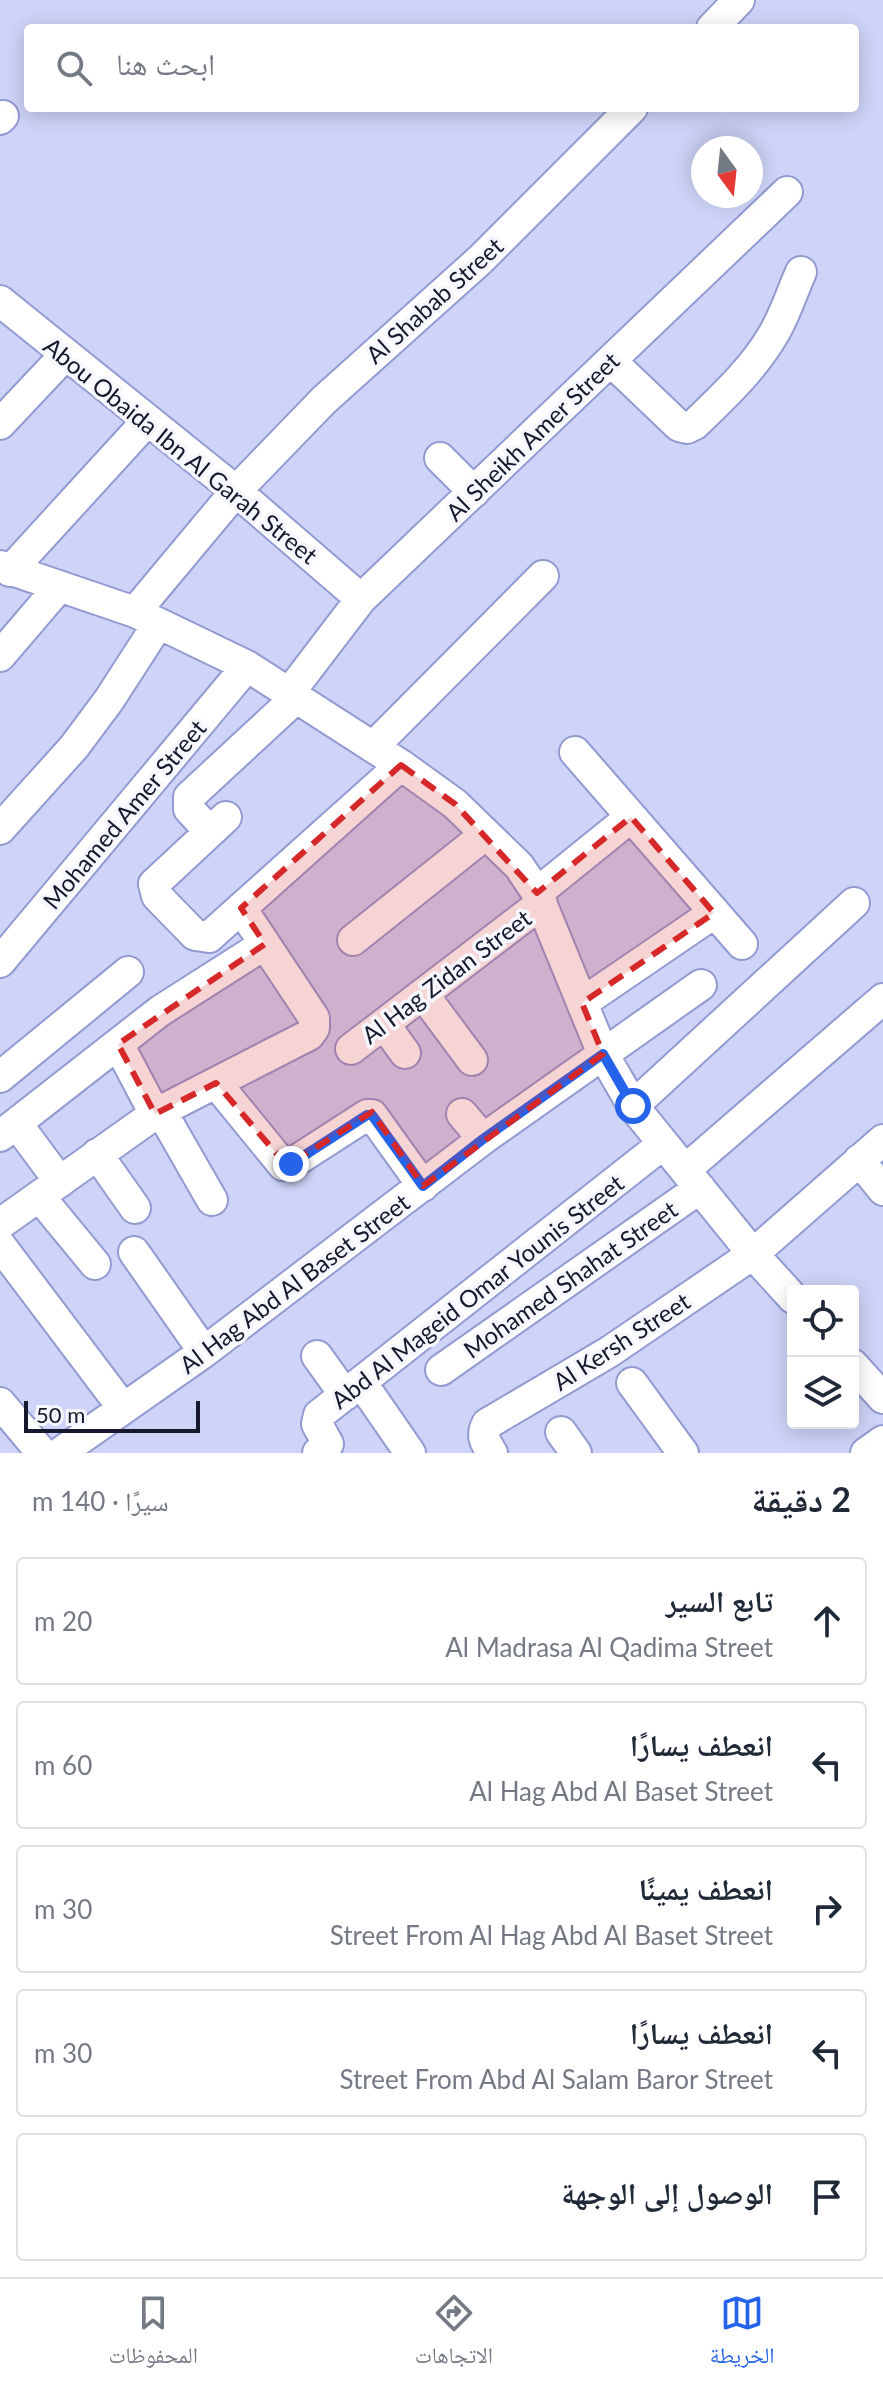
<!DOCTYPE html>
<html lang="ar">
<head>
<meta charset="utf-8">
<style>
  :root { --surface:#fff; --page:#f6f6f7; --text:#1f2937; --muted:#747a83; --line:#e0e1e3; --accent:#2563eb }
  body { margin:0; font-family:Lato,"Noto Naskh Arabic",sans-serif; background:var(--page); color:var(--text); direction:rtl }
  .controls { position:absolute; right:24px; bottom:24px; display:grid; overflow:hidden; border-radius:8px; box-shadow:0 4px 20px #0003 }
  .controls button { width:72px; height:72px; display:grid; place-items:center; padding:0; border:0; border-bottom:2px solid var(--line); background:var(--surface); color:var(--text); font:40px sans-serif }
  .compass { position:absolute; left:691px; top:136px; width:72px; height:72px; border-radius:50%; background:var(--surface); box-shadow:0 4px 20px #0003; rotate:165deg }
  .scale { position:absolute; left:24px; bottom:20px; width:176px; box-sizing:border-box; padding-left:8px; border:4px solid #16182d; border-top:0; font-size:22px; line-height:28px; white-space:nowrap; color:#16182d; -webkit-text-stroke:6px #f6f7fd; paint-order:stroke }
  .stop { position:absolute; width:24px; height:24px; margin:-18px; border:6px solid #2563eb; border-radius:50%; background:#fff }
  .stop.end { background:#2563eb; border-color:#fff; box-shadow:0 2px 8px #0008 }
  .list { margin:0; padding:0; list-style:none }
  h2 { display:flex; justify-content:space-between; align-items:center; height:104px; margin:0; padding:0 32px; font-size:34px }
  h2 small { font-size:26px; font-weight:400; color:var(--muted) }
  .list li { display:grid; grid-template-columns:52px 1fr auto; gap:24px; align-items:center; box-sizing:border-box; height:128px; margin:0 16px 16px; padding:0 16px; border:2px solid var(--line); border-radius:8px }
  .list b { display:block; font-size:30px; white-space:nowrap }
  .list p { margin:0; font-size:26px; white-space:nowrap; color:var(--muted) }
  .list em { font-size:26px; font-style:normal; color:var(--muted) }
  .icon { flex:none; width:44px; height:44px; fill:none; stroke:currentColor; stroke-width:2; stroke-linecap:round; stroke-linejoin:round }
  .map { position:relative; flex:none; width:883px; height:1453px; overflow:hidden; direction:ltr }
  .search { position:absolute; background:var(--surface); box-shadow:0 4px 20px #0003; left:24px; right:24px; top:24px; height:88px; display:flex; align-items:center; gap:20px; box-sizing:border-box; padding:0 28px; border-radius:8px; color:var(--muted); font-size:30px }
  .sheet { height:824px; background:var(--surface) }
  nav { display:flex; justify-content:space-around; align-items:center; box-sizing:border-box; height:112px; border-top:2px solid var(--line); background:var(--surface); font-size:22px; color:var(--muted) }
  nav a { display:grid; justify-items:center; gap:4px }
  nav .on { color:var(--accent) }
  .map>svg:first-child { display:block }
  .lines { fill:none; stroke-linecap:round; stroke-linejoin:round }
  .minor-casing { stroke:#929ad2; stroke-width:34 }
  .minor { stroke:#fff; stroke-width:30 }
  .route { stroke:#2563eb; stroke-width:10 }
  .marked { fill:#d62828; fill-opacity:0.2; stroke:#d62828; stroke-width:6; stroke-dasharray:16 10; stroke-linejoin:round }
  .labels { text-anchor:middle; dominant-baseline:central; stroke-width:7; stroke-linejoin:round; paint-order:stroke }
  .street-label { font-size:24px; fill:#16182d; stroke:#f6f7fd }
</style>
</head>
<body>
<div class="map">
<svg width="883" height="1453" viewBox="0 0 883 1453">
  <rect width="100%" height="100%" fill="#ced4f8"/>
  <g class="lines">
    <defs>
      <path id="minor" d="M712,28L739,0
        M0,119L3,116
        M0,301L236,491L361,599
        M611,361L679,426L687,428L695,424C724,396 753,369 773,335C785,315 792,292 801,272
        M0,424L66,354
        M440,458L474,492
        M0,566L135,612L247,666L401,765L455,804L519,866L537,893L603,1054L633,1106L753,1254L793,1298
        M10,571L148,420
        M135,612L236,491L324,400L481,259L632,108
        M0,656L59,587
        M290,692L361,599L787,192
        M373,747L543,576
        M575,752L742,944
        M226,817L154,884L157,896L195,935L209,937L401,765
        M0,829L74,747L109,700L158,624
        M210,832L189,809V797L297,697
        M537,893L631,817
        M353,940L486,834
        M0,962L247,666
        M423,994L472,1060
        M582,1003L714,913
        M384,1024L405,1053
        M118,1044L155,1114
        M351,1049L542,903
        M0,1077L128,972
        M216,1083L283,1165L291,1164L367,1115H372L423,1186
        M633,1106L854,903
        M161,1111L212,1200
        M462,1114L483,1139
        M17,1124L60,1182
        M0,1136L160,1011L265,944
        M97,1154L135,1208
        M859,1160L883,1190
        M685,1170L883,999
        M39,1196L95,1264
        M0,1224L155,1114L309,1035L314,1028V1018L241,908
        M0,1245L123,1408
        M134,1252L204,1352
        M317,1356L345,1395
        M853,1365L883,1398
        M441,1370L700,1188
        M361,1382L410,1453
        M632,1383L683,1453
        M0,1403L42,1453
        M561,1432L576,1453
        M60,1453L204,1352L483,1139L701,985
        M318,1453L328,1444L317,1424L319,1415L663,1144
        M492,1453C485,1442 481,1436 487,1424L609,1352L753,1254L883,1140
        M866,1453L883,1441"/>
    </defs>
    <use href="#minor" class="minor-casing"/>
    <use href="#minor" class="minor"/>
  </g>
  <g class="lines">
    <path class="route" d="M291,1164L367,1115H372L423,1186L483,1139L603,1054L633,1106"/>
  </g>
  <path class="marked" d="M401,765L455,804L537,893L631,817L714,913L582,1003L603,1054L423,1186L372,1112L287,1166L216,1083L155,1114L118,1044L265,944L241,908Z"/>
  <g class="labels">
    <g class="street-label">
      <text transform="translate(434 300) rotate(-42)">Al Shabab Street</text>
      <text transform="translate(532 436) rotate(-44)">Al Sheikh Amer Street</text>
      <text transform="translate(181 450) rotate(39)">Abou Obaida Ibn Al Garah Street</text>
      <text transform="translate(124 814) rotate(-50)">Mohamed Amer Street</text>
      <text transform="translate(446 976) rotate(-37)">Al Hag Zidan Street</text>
      <text transform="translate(570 1279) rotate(-35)">Mohamed Shahat Street</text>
      <text transform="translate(294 1283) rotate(-37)">Al Hag Abd Al Baset Street</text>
      <text transform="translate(477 1291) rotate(-38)">Abd Al Mageid Omar Younis Street</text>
      <text transform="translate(621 1341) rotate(-33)">Al Kersh Street</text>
    </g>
  </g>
</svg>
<div class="controls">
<button><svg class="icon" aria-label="locate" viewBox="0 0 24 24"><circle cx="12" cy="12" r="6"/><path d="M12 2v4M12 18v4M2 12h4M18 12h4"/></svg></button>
<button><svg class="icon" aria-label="layers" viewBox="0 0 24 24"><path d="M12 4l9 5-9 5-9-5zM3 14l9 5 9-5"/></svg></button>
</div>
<svg class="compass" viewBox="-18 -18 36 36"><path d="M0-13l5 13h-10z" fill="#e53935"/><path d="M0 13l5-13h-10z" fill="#747a83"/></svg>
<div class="scale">50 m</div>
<div class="stop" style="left:633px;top:1106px"></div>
<div class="stop end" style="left:291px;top:1164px"></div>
<div class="search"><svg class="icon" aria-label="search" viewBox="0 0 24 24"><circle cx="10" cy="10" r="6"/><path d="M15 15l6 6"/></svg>ابحث هنا</div>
</div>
<section class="sheet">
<h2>2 دقيقة<small>سيرًا · 140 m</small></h2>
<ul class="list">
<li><svg class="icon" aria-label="ahead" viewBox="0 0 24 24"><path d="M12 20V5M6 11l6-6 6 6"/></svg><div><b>تابع السير</b><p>Al Madrasa Al Qadima Street</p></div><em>20 m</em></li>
<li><svg class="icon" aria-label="left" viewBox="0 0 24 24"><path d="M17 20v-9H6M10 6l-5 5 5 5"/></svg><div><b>انعطف يسارًا</b><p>Al Hag Abd Al Baset Street</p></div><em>60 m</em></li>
<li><svg class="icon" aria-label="right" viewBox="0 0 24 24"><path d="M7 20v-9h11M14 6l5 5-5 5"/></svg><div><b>انعطف يمينًا</b><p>Street From Al Hag Abd Al Baset Street</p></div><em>30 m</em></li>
<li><svg class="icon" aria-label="left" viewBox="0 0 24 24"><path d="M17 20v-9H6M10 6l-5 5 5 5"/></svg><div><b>انعطف يسارًا</b><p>Street From Abd Al Salam Baror Street</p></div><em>30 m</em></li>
<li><svg class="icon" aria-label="arrive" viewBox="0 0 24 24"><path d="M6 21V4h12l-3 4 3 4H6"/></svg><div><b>الوصول إلى الوجهة</b></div></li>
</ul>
</section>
<nav>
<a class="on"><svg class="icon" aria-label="map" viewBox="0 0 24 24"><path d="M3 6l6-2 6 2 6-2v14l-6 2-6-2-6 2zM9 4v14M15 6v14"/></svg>الخريطة</a>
<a><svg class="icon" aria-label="directions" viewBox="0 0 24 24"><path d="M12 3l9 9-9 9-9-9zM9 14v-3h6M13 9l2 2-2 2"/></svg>الاتجاهات</a>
<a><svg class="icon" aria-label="saved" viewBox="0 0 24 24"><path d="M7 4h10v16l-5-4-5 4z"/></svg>المحفوظات</a>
</nav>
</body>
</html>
